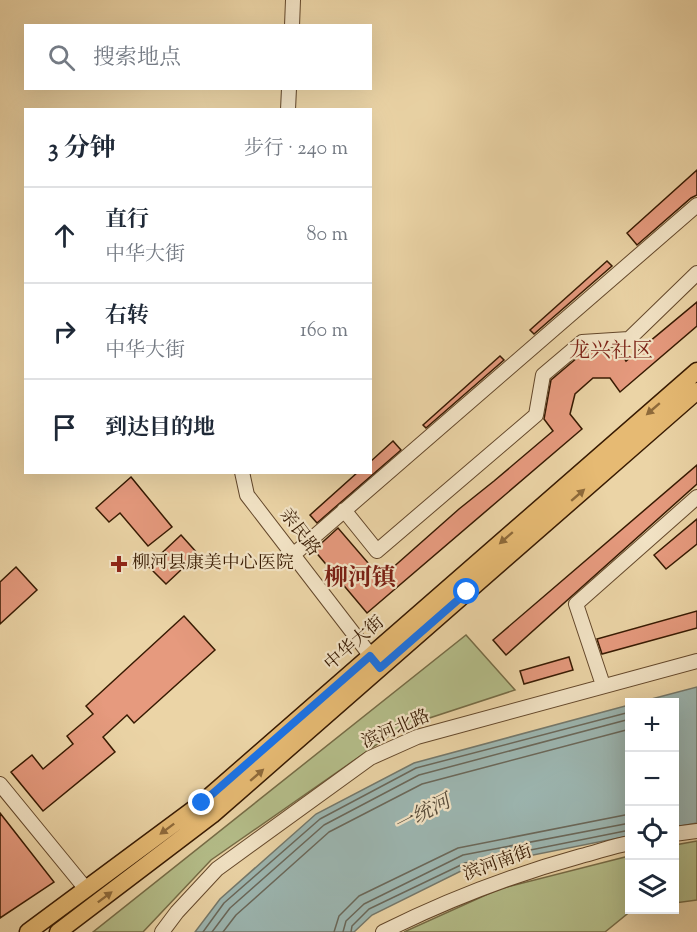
<!DOCTYPE html>
<html lang="zh">
<head>
<meta charset="utf-8">
<style>
  :root { --surface:#fff; --page:#f6f6f7; --text:#1f2937; --muted:#747a83; --line:#e0e1e3 }
  body { margin:0; font-family:"Sorts Mill Goudy","Noto Serif SC",serif; background:var(--page); color:var(--text) }
  .controls { position:absolute; right:18px; bottom:18px; display:grid; overflow:hidden; border-radius:0px; box-shadow:0 6px 24px #0002 }
  .controls button { width:54px; height:54px; display:grid; place-items:center; padding:0; border:0; border-bottom:2px solid var(--line); background:var(--surface); color:var(--text); font:30px sans-serif }
  .stop { position:absolute; width:18px; height:18px; margin:-14px; border:4px solid #1a73e8; border-radius:50%; background:#fff }
  .stop.end { background:#1a73e8; border-color:#fff; box-shadow:0 2px 6px #0008 }
  .list { margin:0; padding:0; list-style:none }
  h2 { display:flex; justify-content:space-between; align-items:center; height:78px; margin:0; padding:0 24px; font-size:26px }
  h2 small { font-size:20px; font-weight:400; color:var(--muted) }
  .list li { display:grid; grid-template-columns:39px 1fr auto; gap:18px; align-items:center; box-sizing:border-box; height:96px; padding:0 24px; border-top:2px solid var(--line) }
  .list b { display:block; font-size:22px; white-space:nowrap }
  .list p { margin:0; font-size:20px; white-space:nowrap; color:var(--muted) }
  .list em { font-size:20px; font-style:normal; color:var(--muted) }
  .icon { flex:none; width:33px; height:33px; fill:none; stroke:currentColor; stroke-width:2; stroke-linecap:round; stroke-linejoin:round }
  .map { position:relative; flex:none; width:697px; height:932px; overflow:hidden }
  .search { position:absolute; background:var(--surface); box-shadow:0 6px 24px #0002; left:24px; top:24px; width:348px; height:66px; display:flex; align-items:center; gap:15px; box-sizing:border-box; padding:0 21px; border-radius:0px; color:var(--muted); font-size:22px }
  .panel { position:absolute; background:var(--surface); box-shadow:0 6px 24px #0002; left:24px; top:108px; width:348px; height:366px; border-radius:0px }
  .map>svg:first-child { display:block }
  .green { fill:#b4bd89; stroke:#766c46; stroke-width:1.5 }
  .water { fill:#9cb6b1; stroke:#74786b; stroke-width:1.5 }
  .lines { fill:none; stroke-linecap:round; stroke-linejoin:round }
  .shore { stroke:#6a685a; stroke-width:1.5 }
  .building { fill:#e69a7e; stroke:#371a02; stroke-width:1.5 }
  .minor-casing { stroke:#64482b; stroke-width:16 }
  .major-casing { stroke:#371a02; stroke-width:19 }
  .minor { stroke:#f2e3c5; stroke-width:14 }
  .major { stroke:#e6ba73; stroke-width:16 }
  .oneway { fill:#8e6a3a }
  .route { stroke:#1a73e8; stroke-width:8 }
  .poi-dot { fill:#8f2418; stroke:#f2e3c5; stroke-width:2 }
  .labels { text-anchor:middle; dominant-baseline:central; stroke-width:4.5; stroke-linejoin:round; paint-order:stroke }
  .street-label { font-size:18px; fill:#371a02; stroke:#f2e3c5 }
  .poi-label { font-size:18px; fill:#371a02; stroke:#f2e3c5; text-anchor:start }
  .water-label { font-size:20px; font-style:italic; fill:#554937; stroke:#f2e3c5 }
  .quarter-label { font-size:21px; fill:#7a1f14; stroke:#f2e3c5 }
  .district-label { font-size:24px; font-weight:bold; fill:#7a1f14; stroke:#f2e3c5 }
</style>
</head>
<body>
<div class="map">
<svg width="697" height="932" viewBox="0 0 697 932">
  <rect width="100%" height="100%" fill="#ebd4a6"/>
  <filter id="stains"><feTurbulence type="fractalNoise" baseFrequency=".00333" numOctaves="4"/><feColorMatrix values="0 0 0 0 .2 0 0 0 0 .09 0 0 0 0 .02 0 0 0 .5 -.17"/></filter>
  <radialGradient id="worn" r=".72"><stop offset=".6" stop-color="#630" stop-opacity="0"/><stop offset="1" stop-color="#630" stop-opacity=".3"/></radialGradient>
  <path class="green" d="M466,635L515,690L402,727L211,860L143,932H93Z
    M697,841V900L675,903V845Z
    M629,856L630,910H632L605,932H404L499,889Z"/>
  <path class="water" d="M697,687V823L675,827L674,702H640Z
    M629,705V836L467,868L372,915L354,932H195L220,899L316,814L414,763Z"/>
  <g class="lines">
    <path class="shore" d="M203,932L224,903L320,819L416,768L630,712
      M212,932L230,908L324,825L419,775L630,719
      M223,932L236,915L329,832L422,784L630,729
      M334,932L339,916L359,896L458,848L630,814
      M343,932L346,921L364,904L463,855L630,823
      M351,932L352,926L369,909L465,863L630,830"/>
  </g>
  <path class="building" d="M697,170V195L691,198L637,245L627,233Z
    M607,261L612,266L534,334L530,330Z
    M697,302V326L620,392L610,378H593L575,394L570,414L582,429L367,613L314,550L338,528L381,578L459,509L494,481L553,431L544,419L551,380L584,352L621,353L626,361Z
    M500,356L504,360L426,428L423,425Z
    M393,441L401,450L317,523L310,515L358,472H370V462Z
    M697,465V484L506,655L493,640Z
    M131,477L172,527L148,546L120,513L109,522L96,508Z
    M697,519V544L666,569L654,555Z
    M181,535L198,554L166,584L148,566Z
    M16,567L37,590L0,624V582Z
    M697,611V628L602,654L597,639Z
    M184,616L215,650L134,723L127,715L103,737L115,752L43,811L11,772L32,755L43,769L73,744L67,736L93,714L86,706Z
    M569,657L573,670L524,684L520,671Z
    M0,813L54,882L0,918Z"/>
  <g class="lines">
    <defs>
      <path id="minor" d="M292,26L293,0
        M288,110L289,88
        M242,472L247,495L377,664
        M344,510L377,551L536,415L543,375L582,342L629,339L697,273
        M293,555L697,205
        M603,685L576,604L697,497
        M0,784L86,889
        M674,834L697,831
        M162,932L177,912L217,869L370,758L417,737L697,661
        M383,932C447,900 512,875 581,856C597,852 613,846 630,843"/>
      <path id="major" d="M28,932L202,803L697,371
        M58,932L212,815L697,391"/>
    </defs>
    <use href="#minor" class="minor-casing"/>
    <use href="#major" class="major-casing"/>
    <use href="#minor" class="minor"/>
    <use href="#major" class="major"/>
  </g>
  <defs><path id="oneway-solid" d="M-6-.8H1V-3.2L6.5 0L1 3.2V.8H-6Z" transform="scale(1.5)"/></defs>
  <g class="oneway">
    <use href="#oneway-solid" transform="translate(653 409) rotate(139)"/>
    <use href="#oneway-solid" transform="translate(578 495) rotate(-41)"/>
    <use href="#oneway-solid" transform="translate(506 538) rotate(139)"/>
    <use href="#oneway-solid" transform="translate(257 775) rotate(-41)"/>
    <use href="#oneway-solid" transform="translate(167 829) rotate(143)"/>
    <use href="#oneway-solid" transform="translate(105 897) rotate(-37)"/>
  </g>
  <g class="lines">
    <path class="route" d="M202,803L370,656L380,668L467,592"/>
  </g>
  <path class="poi-dot" d="M116 555h6v6h6v6h-6v6h-6v-6h-6v-6h6z"/>
  <g class="labels">
    <g class="street-label">
      <text transform="translate(299 533) rotate(53)">亲民路</text>
      <text transform="translate(355 644) rotate(-41)">中华大街</text>
      <text transform="translate(396 730) rotate(-23)">滨河北路</text>
      <text transform="translate(498 864) rotate(-20)">滨河南街</text>
    </g>
    <g class="poi-label">
      <text x="132" y="564">柳河县康美中心医院</text>
    </g>
    <g class="water-label">
      <text transform="translate(423 815) rotate(-27)">一统河</text>
    </g>
    <g class="quarter-label">
      <text x="611" y="352">龙兴社区</text>
    </g>
    <g class="district-label">
      <text x="360" y="579">柳河镇</text>
    </g>
  </g>
  <rect width="100%" height="100%" filter="url(#stains)"/>
  <rect width="100%" height="100%" fill="url(#worn)"/>
</svg>
<div class="controls">
<button>+</button>
<button>−</button>
<button><svg class="icon" aria-label="locate" viewBox="0 0 24 24"><circle cx="12" cy="12" r="6"/><path d="M12 2v4M12 18v4M2 12h4M18 12h4"/></svg></button>
<button><svg class="icon" aria-label="layers" viewBox="0 0 24 24"><path d="M12 4l9 5-9 5-9-5zM3 14l9 5 9-5"/></svg></button>
</div>
<div class="stop" style="left:467px;top:592px"></div>
<div class="stop end" style="left:202px;top:803px"></div>
<div class="search"><svg class="icon" aria-label="search" viewBox="0 0 24 24"><circle cx="10" cy="10" r="6"/><path d="M15 15l6 6"/></svg>搜索地点</div>
<section class="panel">
<h2>3 分钟<small>步行 · 240 m</small></h2>
<ul class="list">
<li><svg class="icon" aria-label="ahead" viewBox="0 0 24 24"><path d="M12 20V5M6 11l6-6 6 6"/></svg><div><b>直行</b><p>中华大街</p></div><em>80 m</em></li>
<li><svg class="icon" aria-label="right" viewBox="0 0 24 24"><path d="M7 20v-9h11M14 6l5 5-5 5"/></svg><div><b>右转</b><p>中华大街</p></div><em>160 m</em></li>
<li><svg class="icon" aria-label="arrive" viewBox="0 0 24 24"><path d="M6 21V4h12l-3 4 3 4H6"/></svg><div><b>到达目的地</b></div></li>
</ul>
</section>
</div>
</body>
</html>
